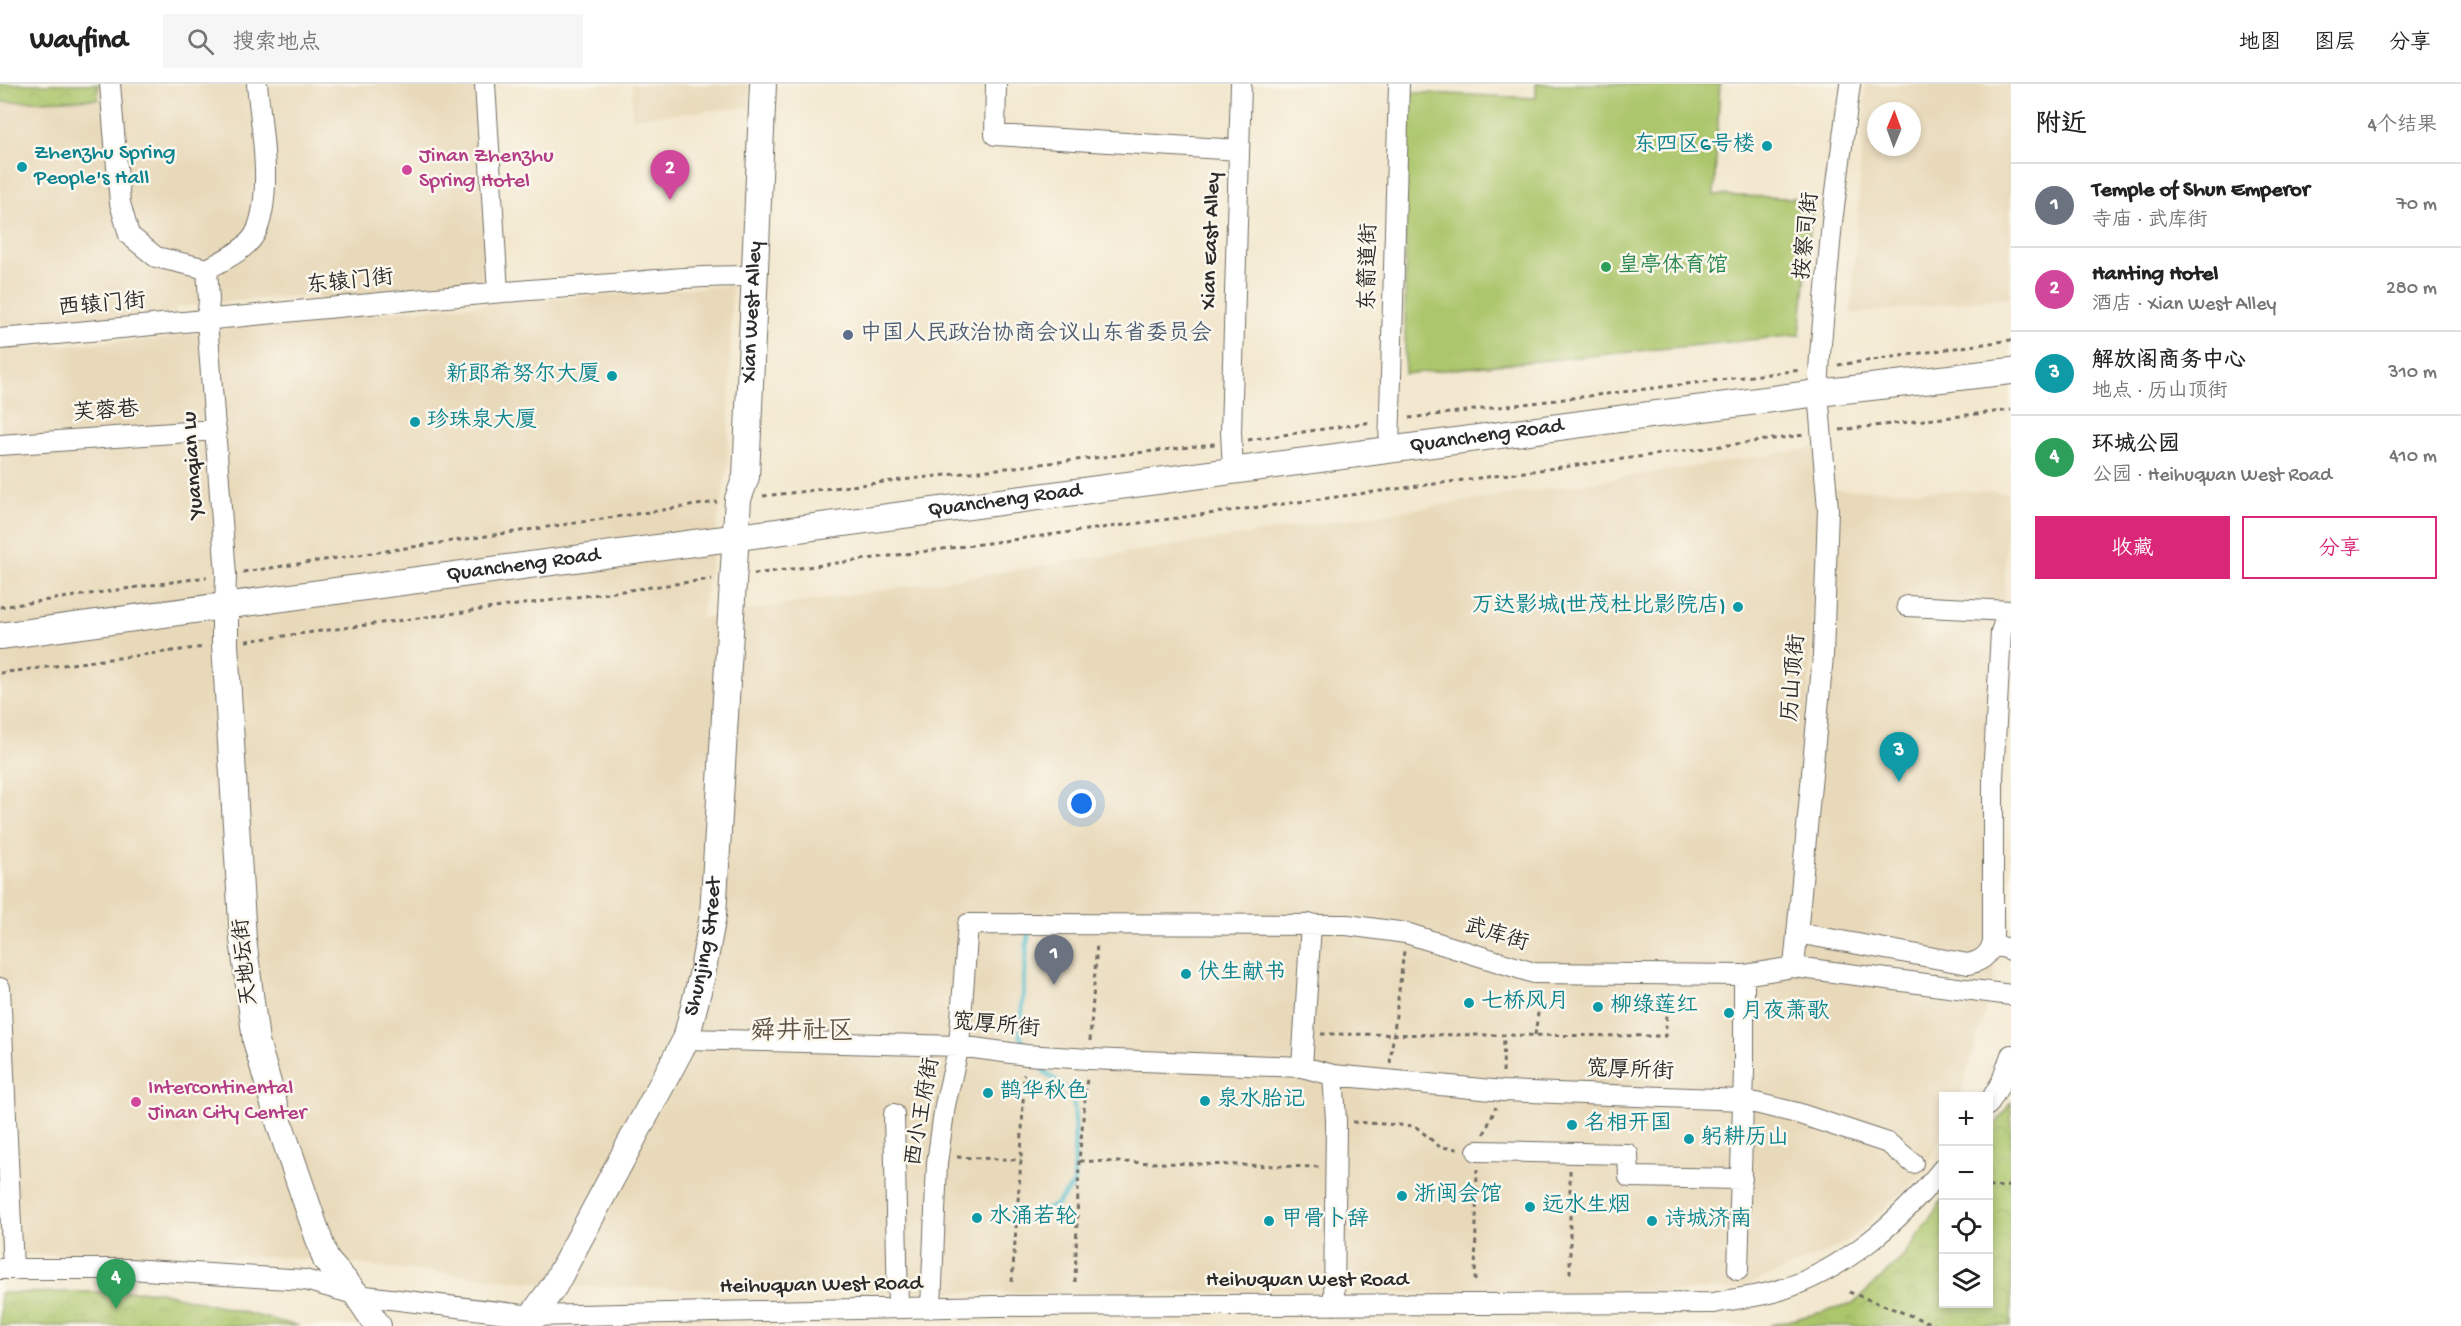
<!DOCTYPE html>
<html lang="zh">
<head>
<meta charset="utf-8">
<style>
  :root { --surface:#fff; --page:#f6f6f6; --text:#222; --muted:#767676; --line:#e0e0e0; --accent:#db2777 }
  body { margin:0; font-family:"Gochi Hand","LXGW WenKai TC",sans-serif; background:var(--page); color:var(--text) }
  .controls { position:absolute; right:18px; bottom:18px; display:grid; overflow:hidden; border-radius:0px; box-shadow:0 3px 9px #0003 }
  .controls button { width:54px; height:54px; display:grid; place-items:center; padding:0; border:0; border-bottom:2px solid var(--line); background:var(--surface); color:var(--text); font:30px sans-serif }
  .compass { position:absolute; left:1867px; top:18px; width:54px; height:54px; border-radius:50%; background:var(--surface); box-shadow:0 3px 9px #0003; rotate:1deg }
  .you { position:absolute; left:1082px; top:720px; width:21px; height:21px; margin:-15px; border:4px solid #fff; border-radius:50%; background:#1a73e8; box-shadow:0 0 0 9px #1a73e833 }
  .badge { display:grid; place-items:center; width:39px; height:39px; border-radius:50%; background:var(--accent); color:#fff; font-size:20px; font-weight:700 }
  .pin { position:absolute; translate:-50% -50px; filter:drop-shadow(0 2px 3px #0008) }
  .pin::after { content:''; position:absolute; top:32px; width:21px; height:18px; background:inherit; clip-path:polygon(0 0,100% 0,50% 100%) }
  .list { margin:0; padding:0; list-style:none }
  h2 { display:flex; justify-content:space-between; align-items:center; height:78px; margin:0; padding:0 24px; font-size:26px }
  h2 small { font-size:20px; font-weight:400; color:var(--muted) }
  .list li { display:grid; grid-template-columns:39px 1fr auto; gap:18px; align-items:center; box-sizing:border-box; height:84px; padding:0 24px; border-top:2px solid var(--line) }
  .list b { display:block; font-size:22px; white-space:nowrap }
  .list p { margin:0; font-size:20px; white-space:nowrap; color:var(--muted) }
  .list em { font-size:20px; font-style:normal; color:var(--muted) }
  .actions { display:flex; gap:12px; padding:18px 24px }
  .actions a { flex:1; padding:14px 0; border:2px solid var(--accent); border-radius:0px; text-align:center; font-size:21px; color:var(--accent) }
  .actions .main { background:var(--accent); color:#fff }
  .icon { flex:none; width:33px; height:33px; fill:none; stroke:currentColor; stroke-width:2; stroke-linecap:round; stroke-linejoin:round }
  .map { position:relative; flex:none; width:2011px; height:1242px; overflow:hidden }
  header { display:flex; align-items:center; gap:36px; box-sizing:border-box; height:84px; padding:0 30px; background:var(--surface); border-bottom:2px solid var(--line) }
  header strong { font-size:28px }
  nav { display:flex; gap:33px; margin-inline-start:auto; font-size:21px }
  .search { width:420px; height:54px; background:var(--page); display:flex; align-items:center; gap:15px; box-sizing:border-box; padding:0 21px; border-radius:0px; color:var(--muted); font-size:22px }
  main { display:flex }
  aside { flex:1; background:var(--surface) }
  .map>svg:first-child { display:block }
  .built { fill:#e8d9ba; fill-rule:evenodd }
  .park { fill:url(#park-crowns); stroke:#6c784c; stroke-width:1.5 }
  .pitch { fill:#acc66c; stroke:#6c784c; stroke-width:1.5 }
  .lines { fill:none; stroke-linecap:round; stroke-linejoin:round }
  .stream { stroke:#4ebac9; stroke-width:5 }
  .minor-casing { stroke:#716d64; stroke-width:22 }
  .major-casing { stroke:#716d64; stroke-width:28 }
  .path { stroke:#716d64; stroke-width:3; stroke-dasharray:4.5 4.5; stroke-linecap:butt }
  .minor { stroke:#fff; stroke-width:20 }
  .major { stroke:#fff; stroke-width:26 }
  .culture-dot { fill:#0f9aa8; stroke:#fbf7ec; stroke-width:2 }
  .hotel-dot { fill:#d1479c; stroke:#fbf7ec; stroke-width:2 }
  .leisure-dot { fill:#2e9e5b; stroke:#fbf7ec; stroke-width:2 }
  .service-dot { fill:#5c6f8a; stroke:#fbf7ec; stroke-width:2 }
  .labels { text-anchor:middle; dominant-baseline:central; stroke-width:5; stroke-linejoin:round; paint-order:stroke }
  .culture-label { font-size:22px; fill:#0d838f; stroke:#fbf7ec; text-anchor:start }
  .hotel-label { font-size:22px; fill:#b23c85; stroke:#fbf7ec; text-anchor:start }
  .street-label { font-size:22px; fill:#2b2b2b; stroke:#fbf7ec }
  .leisure-label { font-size:22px; fill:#27864d; stroke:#fbf7ec; text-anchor:start }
  .service-label { font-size:22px; fill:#4e5e75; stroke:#fbf7ec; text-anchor:start }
  .quarter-label { font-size:26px; fill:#605445; stroke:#fbf7ec }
</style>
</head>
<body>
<header>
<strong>Wayfind</strong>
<div class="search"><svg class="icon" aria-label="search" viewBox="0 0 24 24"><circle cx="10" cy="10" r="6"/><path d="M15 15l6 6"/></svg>搜索地点</div>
<nav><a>地图</a><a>图层</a><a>分享</a></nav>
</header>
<main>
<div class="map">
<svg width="2011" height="1242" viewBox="0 0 2011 1242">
  <defs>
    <pattern id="park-crowns" width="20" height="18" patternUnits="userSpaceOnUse" patternTransform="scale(1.5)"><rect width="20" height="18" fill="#acc66c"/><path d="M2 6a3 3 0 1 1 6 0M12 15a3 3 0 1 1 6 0" fill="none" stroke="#94aa5e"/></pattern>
  </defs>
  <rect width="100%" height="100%" fill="#fbf7ec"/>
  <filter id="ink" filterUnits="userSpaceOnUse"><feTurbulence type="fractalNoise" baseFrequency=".0167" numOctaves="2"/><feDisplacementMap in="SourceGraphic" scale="12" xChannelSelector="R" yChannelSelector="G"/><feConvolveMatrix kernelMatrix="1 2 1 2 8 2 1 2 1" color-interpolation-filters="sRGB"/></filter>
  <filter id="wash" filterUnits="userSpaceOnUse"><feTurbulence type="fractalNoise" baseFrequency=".008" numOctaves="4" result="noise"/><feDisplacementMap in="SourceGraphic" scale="24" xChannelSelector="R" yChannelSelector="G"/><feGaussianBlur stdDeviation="1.35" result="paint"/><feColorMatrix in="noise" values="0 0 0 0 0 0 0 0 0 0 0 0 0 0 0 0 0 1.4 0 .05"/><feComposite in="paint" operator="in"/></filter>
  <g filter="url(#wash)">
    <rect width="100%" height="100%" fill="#f3e8cf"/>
    <path class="built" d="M0,0H480L490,205L320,218L319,211L246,216L175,223V229L0,248Z
      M632,0H750L749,23L632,34Z
      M1866,0H2011V213L1851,230ZM1876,27H1912V63H1876Z
      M732,201L728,380L701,534L1822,363L1798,812L1826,405L2007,408L1994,898L1960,1012H1944L1943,1048L1923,1090L1841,1162L1737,1205L1633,1209L837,1208L569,1202L286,1173L0,1170V265L162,255L263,238Z"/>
    <path class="park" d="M0,0H98V15L0,18Z
      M2011,1018V1242H1768L1853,1220L1904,1172L1943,1115L1944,1220H1988L1989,1050Z
      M156,1207L299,1242H0V1209Z"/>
    <path class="pitch" d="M1536,0H1720L1714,111L1813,115L1800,251L1405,290L1406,8L1536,14Z"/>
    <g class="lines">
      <path class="stream" d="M1028,849L1020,952L1030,967
        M1037,977L1045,988L1072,1010L1075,1030L1074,1100L1056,1121L1047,1125"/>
    </g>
  </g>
  <g filter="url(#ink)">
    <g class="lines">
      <defs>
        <path id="minor" d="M110,0L120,119L129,151L156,173L207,185C224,176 250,164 257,146C273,106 261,42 257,0
          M485,0L498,208
          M996,0L995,51L1239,66
          M207,185L209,216L207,237L226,491L225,522
          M0,255C186,239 371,218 556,204C623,200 689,191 756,192
          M0,361L216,346
          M1389,366L1399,0
          M1233,387L1231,348L1241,0
          M1907,522L2011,527
          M2008,527L2001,548L1993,693V860L2011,866
          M1797,849L1968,880C1981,877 1987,873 1993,860
          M1794,883L1823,572L1828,425L1818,309L1820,271L1832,138L1850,0
          M0,904L13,1184
          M686,955L959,962L1026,971L1089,975L1302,983L1333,991L1336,1036L1334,1221
          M1302,983L1311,840
          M1333,991L1503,1007L1743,1016L1797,1029L1888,1059L1913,1079
          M1988,1021L2002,997L2011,971
          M894,1030L898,1224
          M1477,1067L1628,1070L1629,1093L1742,1095
          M0,1185H129L305,1196L357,1211L532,1232L993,1222L1714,1219C1733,1215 1754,1213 1773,1208C1841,1190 1900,1137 1944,1083
          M1738,1186L1744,987V891
          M931,1224L937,1079L945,1021L959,962L968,840L1347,841L1406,849L1534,889L1744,891L1794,883L2011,911"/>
        <g id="major">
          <path d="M225,522V560L243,855L256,957L280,1041L326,1176L357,1211L378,1242"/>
          <path id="s1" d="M0,552L1619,335L1818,309L2011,287"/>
          <path id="s2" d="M529,1242L532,1232L554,1202L686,955L702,891L713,831L738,415L746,393L763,0"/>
        </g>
      </defs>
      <use href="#minor" class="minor-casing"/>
      <use href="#major" class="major-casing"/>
      <path class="path" d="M1838,281L2011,256
        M1409,334L1801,286
        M1840,346L2011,326
        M1248,356L1372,338
        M763,412L1215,360
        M243,488L717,418
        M754,490L1804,351
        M0,523L207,493
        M246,557L712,495
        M0,589L204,563
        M1321,950L1665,952L1669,909
        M1535,951L1541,908
        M1090,957L1097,859
        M1390,979L1404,867
        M1503,988L1504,951
        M1353,1038L1415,1042L1440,1063L1458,1065
        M1484,1050L1496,1023
        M957,1073L1021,1076
        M1080,1077L1319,1083
        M1570,1086V1194
        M1988,1103L2011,1102
        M1475,1197L1477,1085
        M1012,1198L1021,1076L1024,990
        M1075,1198L1079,1077L1087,993
        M1849,1208L1938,1242"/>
      <use href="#minor" class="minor"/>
      <use href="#major" class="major"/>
    </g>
  </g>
  <g class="culture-dot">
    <circle cx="1767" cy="62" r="6"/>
    <circle cx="22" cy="83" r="6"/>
    <circle cx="612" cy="292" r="6"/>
    <circle cx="415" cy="338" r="6"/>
    <circle cx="1738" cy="523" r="6"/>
    <circle cx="1186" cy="890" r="6"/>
    <circle cx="1469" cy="919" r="6"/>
    <circle cx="1598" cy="923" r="6"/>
    <circle cx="1729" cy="929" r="6"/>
    <circle cx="988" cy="1009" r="6"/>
    <circle cx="1205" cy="1017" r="6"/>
    <circle cx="1572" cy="1041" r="6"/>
    <circle cx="1689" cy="1055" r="6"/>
    <circle cx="1402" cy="1112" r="6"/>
    <circle cx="1530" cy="1123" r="6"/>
    <circle cx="977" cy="1134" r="6"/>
    <circle cx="1269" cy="1137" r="6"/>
    <circle cx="1652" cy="1137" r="6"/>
  </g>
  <g class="hotel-dot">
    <circle cx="407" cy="86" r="6"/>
    <circle cx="136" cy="1018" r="6"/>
  </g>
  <circle class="leisure-dot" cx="1606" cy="183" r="6"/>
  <circle class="service-dot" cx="848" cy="251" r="6"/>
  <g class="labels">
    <g class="culture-label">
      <text x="1755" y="62" text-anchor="end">东四区6号楼</text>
      <text x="34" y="70">Zhenzhu Spring<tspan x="34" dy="25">People's Hall</tspan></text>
      <text x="600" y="292" text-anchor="end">新郎希努尔大厦</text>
      <text x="427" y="338">珍珠泉大厦</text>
      <text x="1726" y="523" text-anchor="end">万达影城(世茂杜比影院店)</text>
      <text x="1198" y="890">伏生献书</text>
      <text x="1481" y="919">七桥风月</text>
      <text x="1610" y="923">柳绿莲红</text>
      <text x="1741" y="929">月夜萧歌</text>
      <text x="1000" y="1009">鹊华秋色</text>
      <text x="1217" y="1017">泉水胎记</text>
      <text x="1584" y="1041">名相开国</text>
      <text x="1701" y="1055">躬耕历山</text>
      <text x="1414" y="1112">浙闽会馆</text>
      <text x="1542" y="1123">远水生烟</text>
      <text x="989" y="1134">水涌若轮</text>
      <text x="1281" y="1137">甲骨卜辞</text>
      <text x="1664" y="1137">诗城济南</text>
    </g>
    <g class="hotel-label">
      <text x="419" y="73">Jinan Zhenzhu<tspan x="419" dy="25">Spring Hotel</tspan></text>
      <text x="148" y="1005">Intercontinental<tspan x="148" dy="25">Jinan City Center</tspan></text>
    </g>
    <g class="street-label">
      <text transform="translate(1808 152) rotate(-84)">按察司街</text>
      <text transform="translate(1212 157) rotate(-88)">Xian East Alley</text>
      <text transform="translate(1370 183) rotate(-89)">东箭道街</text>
      <text transform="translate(350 199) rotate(-6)">东辕门街</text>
      <text transform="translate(102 222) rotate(-5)">西辕门街</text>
      <text stroke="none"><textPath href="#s2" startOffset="1060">Xian West Alley</textPath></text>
      <text transform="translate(106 329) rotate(-4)">芙蓉巷</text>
      <text stroke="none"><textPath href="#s1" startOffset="1500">Quancheng Road</textPath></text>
      <text transform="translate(194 381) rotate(-94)">Yuanqian Lu</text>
      <text stroke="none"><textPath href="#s1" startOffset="1014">Quancheng Road</textPath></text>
      <text stroke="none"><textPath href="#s1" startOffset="528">Quancheng Road</textPath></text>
      <text transform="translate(1795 594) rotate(-85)">历山顶街</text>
      <text transform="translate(1496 852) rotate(17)">武库街</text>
      <text stroke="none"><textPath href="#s2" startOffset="422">Shunjing Street</textPath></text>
      <text transform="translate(247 878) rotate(-96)">天地坛街</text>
      <text transform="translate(996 943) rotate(5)">宽厚所街</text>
      <text transform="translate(1630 988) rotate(2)">宽厚所街</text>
      <text transform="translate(924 1028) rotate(-80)">西小王府街</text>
      <text x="1307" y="1197">Heihuquan West Road</text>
      <text transform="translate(821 1202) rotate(-1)">Heihuquan West Road</text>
    </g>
    <g class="leisure-label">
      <text x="1618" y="183">皇亭体育馆</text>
    </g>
    <g class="service-label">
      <text x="860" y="251">中国人民政治协商会议山东省委员会</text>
    </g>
    <g class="quarter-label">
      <text x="802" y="949">舜井社区</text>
    </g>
  </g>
</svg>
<div class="controls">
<button>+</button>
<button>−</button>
<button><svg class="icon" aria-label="locate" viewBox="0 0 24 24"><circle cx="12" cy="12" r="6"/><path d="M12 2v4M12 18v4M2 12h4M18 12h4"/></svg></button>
<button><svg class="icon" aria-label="layers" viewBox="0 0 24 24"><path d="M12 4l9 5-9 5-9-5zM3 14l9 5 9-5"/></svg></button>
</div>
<svg class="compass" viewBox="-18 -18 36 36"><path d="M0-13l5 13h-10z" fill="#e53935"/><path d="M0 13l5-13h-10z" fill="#767676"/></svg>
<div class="you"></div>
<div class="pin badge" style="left:1054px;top:901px;background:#6b7280">1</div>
<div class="pin badge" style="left:670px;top:116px;background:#d1479c">2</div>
<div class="pin badge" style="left:1899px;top:698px;background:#0f9aa8">3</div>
<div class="pin badge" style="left:116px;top:1225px;background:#2e9e5b">4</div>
</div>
<aside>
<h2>附近<small>4个结果</small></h2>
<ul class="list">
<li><span class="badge" style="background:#6b7280">1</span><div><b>Temple of Shun Emperor</b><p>寺庙 · 武库街</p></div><em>70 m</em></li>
<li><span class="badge" style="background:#d1479c">2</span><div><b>Hanting Hotel</b><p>酒店 · Xian West Alley</p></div><em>280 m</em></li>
<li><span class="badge" style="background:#0f9aa8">3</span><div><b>解放阁商务中心</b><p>地点 · 历山顶街</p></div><em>310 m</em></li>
<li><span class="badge" style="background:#2e9e5b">4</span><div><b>环城公园</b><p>公园 · Heihuquan West Road</p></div><em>410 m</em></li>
</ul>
<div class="actions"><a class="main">收藏</a><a>分享</a></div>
</aside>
</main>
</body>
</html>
